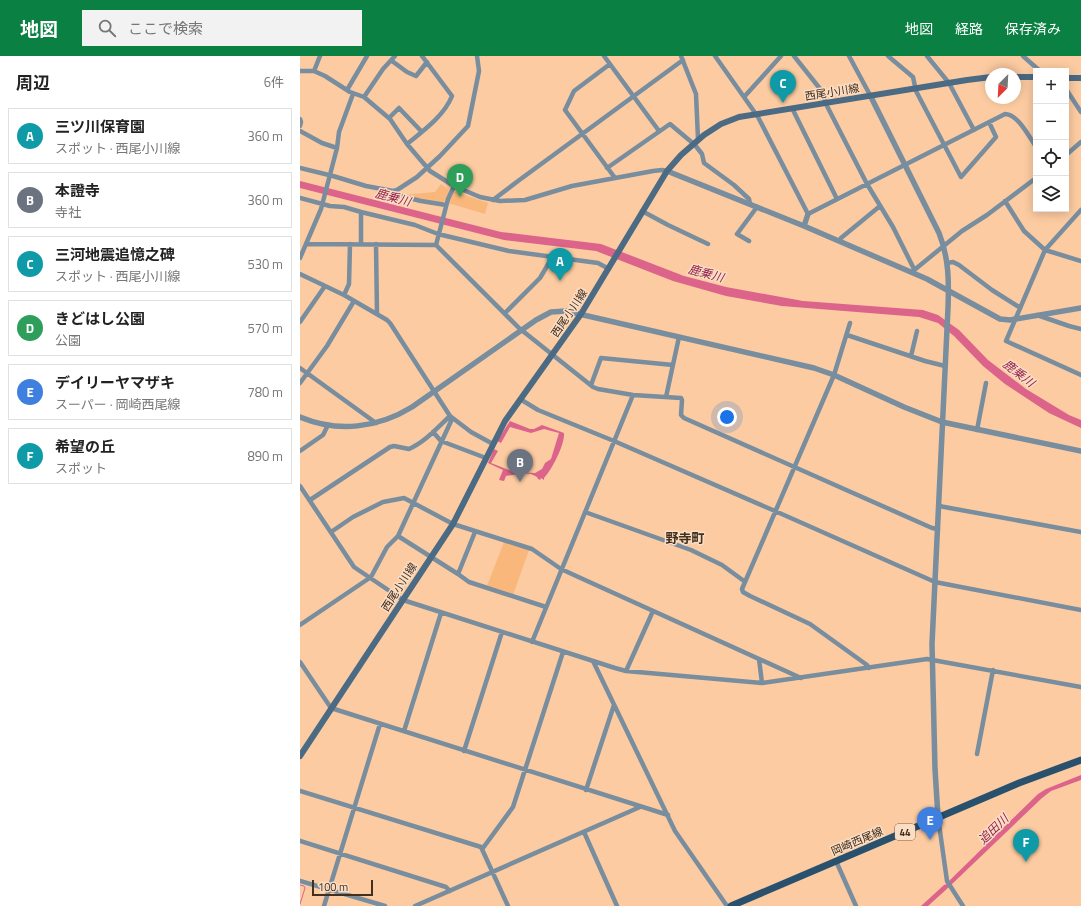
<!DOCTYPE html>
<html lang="ja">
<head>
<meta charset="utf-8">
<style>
  :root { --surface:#fff; --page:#f2f2f2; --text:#222; --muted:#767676; --line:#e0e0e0; --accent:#0b8043 }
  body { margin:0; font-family:"Titillium Web","Noto Sans JP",sans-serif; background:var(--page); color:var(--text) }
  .controls { position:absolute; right:12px; top:12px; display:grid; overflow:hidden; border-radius:0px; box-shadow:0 2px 10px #0003 }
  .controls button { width:36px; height:36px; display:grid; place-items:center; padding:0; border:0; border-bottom:1px solid var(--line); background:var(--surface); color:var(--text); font:20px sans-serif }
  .compass { position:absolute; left:685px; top:12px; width:36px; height:36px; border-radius:50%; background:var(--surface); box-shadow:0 2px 10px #0003; rotate:204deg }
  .scale { position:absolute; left:12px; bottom:10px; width:61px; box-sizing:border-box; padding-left:4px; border:2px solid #422f1e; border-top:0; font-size:11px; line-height:14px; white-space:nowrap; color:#422f1e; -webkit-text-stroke:3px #fbddc4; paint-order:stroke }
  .you { position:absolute; left:427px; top:361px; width:14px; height:14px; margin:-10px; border:3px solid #fff; border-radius:50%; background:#1a73e8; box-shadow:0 0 0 6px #1a73e833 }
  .badge { display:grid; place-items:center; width:26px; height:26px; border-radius:50%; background:var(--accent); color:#fff; font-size:13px; font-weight:700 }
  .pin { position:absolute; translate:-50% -33px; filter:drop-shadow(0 1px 2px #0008) }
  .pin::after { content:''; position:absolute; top:21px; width:14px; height:12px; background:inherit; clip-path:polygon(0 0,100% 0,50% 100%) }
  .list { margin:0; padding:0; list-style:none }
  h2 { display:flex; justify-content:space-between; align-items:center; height:52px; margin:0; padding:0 16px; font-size:17px }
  h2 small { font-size:13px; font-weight:400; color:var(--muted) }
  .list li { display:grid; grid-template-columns:26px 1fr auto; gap:12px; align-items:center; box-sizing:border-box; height:56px; margin:0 8px 8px; padding:0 8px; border:1px solid var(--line); border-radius:0px }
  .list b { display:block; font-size:15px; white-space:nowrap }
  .list p { margin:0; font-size:13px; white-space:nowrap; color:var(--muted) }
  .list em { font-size:13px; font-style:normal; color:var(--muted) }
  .icon { flex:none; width:22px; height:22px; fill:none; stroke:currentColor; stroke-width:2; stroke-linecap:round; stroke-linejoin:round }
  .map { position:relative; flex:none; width:781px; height:850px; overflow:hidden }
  header { display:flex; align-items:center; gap:24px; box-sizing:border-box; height:56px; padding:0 20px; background:var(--accent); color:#fff }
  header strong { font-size:19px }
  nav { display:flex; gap:22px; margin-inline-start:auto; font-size:14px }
  .search { width:280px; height:36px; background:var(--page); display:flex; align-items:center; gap:10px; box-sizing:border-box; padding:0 14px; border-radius:0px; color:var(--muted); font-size:15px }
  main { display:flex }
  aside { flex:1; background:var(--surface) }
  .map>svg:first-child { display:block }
  .green { fill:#f9b77b }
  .water { fill:#dc638a }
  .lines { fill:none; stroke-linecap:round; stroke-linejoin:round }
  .stream { stroke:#dc638a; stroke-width:1 }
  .minor { stroke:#788d9e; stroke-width:4.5 }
  .tertiary { stroke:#788d9e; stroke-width:5.5 }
  .secondary { stroke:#4b6a83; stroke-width:6 }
  .primary { stroke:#29516e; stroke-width:7 }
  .labels { text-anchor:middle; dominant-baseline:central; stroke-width:3; stroke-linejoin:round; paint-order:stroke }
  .shield { fill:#fbddc4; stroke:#7a6350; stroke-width:1 }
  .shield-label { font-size:10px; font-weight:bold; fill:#422f1e }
  .street-label { font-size:11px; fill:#422f1e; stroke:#fbddc4 }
  .water-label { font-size:12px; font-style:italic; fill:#93264f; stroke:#fbddc4 }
  .quarter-label { font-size:13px; font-weight:bold; fill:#422f1e; stroke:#fbddc4 }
</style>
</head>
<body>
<header>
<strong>地図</strong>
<div class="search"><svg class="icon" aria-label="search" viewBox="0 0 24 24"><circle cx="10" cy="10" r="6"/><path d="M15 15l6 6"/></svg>ここで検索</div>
<nav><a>地図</a><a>経路</a><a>保存済み</a></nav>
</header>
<main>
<aside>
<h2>周辺<small>6件</small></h2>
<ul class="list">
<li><span class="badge" style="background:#0f9aa8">A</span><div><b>三ツ川保育園</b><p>スポット · 西尾小川線</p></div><em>360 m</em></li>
<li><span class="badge" style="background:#6b7280">B</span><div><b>本證寺</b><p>寺社</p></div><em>360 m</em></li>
<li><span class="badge" style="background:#0f9aa8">C</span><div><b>三河地震追憶之碑</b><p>スポット · 西尾小川線</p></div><em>530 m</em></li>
<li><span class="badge" style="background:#2e9e5b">D</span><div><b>きどはし公園</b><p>公園</p></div><em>570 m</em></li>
<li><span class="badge" style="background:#3f7fe0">E</span><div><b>デイリーヤマザキ</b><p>スーパー · 岡崎西尾線</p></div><em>780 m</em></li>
<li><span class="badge" style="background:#0f9aa8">F</span><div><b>希望の丘</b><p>スポット</p></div><em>890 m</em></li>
</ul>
</aside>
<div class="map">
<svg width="781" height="850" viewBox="0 0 781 850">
  <rect width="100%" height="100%" fill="#fccba1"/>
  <path class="green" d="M141,128L149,134L145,145L142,147L122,144L103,139L135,136Z
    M153,135L188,147L185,158L148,147Z
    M204,486L229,494L213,539L187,530Z"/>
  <path class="water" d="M0,125L201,176L301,188L384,220L426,231L503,245L623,254L638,259L659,274L688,304L726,333L769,359L781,364V372L749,357L705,328L683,310L654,280L638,267L619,261L482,250L426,240L373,225L296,195L204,184L0,132Z
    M210,365L230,373H234L242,369L264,377C265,388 252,414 244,422V424L241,422L240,424L238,423L237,421L231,418L224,417L206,420L204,425L199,424L203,414L188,407L194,393L198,395L191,407L214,416L235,417L242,413L245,407L251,403L259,377L244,373L231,377L210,371L201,387L197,385Z
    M781,719V724L751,735L742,742L651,829L649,825L738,738L746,733Z
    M647,828L649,831L628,850H621L644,829Z"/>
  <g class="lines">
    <path class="stream" d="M0,829L4,830L5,832L0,848"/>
    <path class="minor" d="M304,0L359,75
      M381,0L396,38L398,83
      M415,0L458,61L508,158L705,58C718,58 730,82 736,91
      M494,0L521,34L527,50L567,128L593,171L614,213
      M549,0L570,39
      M588,0L613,21L616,35L661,121L696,81L689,66
      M627,0L649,27L674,74
      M723,0L740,15
      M92,5L107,16L116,20L127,6
      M310,8L274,35L265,54L315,122
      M0,15H14L25,20L50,36L64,41L90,63L107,88L130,115L154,130L180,141L200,145L225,144L272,130L353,115L362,114L367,115
      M14,15L20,0
      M766,33L781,56
      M47,34L67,0
      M64,41L83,13L95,0
      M444,41L481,0
      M492,52L537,143
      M89,62L99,52L122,76
      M0,63L1,66L0,70
      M0,75L22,87L37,92
      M107,88C123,75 144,60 152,40L122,0
      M766,99L781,86
      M0,112L33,120L66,130L93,135L97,134L117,121L140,100L168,70L179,15L177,0
      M307,112L370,68L395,89L402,98L404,107L434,129L449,143L450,148
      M81,135L121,145L146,149
      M0,142L30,150L44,151L61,156L115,169L138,178L209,195L298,207L309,213
      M193,144L218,125L383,4
      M705,145L724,175L745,194L781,205
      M781,154L745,194L706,285L781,319
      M342,155L368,169L408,188
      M449,185L437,178L457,151
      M539,185L541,182L580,150
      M6,188L136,189L219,272L293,331L298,333L333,339L381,342L382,344L381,359L384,362L632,472L638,473
      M61,188V156
      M76,188L77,257
      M136,189L148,143L154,130
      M0,202L21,153L37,92L39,76L53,38
      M647,207L653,206L659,209L692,234L719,251
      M613,215L662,175L687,159L736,122
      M0,218L44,239L87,264L90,267L150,360L171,376L193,388
      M44,239L49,228L50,188
      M205,257L240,222L253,200
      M737,259L769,270L781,273
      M0,266L25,230
      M550,267L534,319L442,533L443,536L450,540L510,568L567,609L569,612
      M547,279L625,305L645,310
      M611,300L617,275
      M0,312L76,367
      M0,327L27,290L54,245
      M291,329L301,302L373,309
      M366,341L379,281
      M220,343L238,354L314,385L475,455L635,526L781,554
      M677,374L686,327
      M133,376L141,385L186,402
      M0,395L23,379L28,369
      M0,430L54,511L103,544L315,612L326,615L462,627L627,603L781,631
      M10,444L90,391L94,390L109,393C125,386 137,372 150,360
      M639,450L781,476
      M285,456L391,494L422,509L444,525
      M31,476L53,461L83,446L104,442L153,468L232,493L261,513L274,519L501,622
      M98,480L158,518L175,476
      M158,518L169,526L246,551
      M0,569L71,521L87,491L98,480L152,363
      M232,586L333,339
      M459,603L462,627
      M293,605L375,775L427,850
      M0,606L31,652L368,759
      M326,615L353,555
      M104,675L141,557
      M164,695L202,576
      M677,698L693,614
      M286,734L314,649
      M0,735L181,791L208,850
      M638,761L647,825L663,850
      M284,776L317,850
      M0,785L146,831L150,835
      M183,792L213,751L263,596
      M536,805L556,850
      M0,825L85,850
      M24,850L80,668
      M115,850L340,751"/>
    <path class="tertiary" d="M570,39L639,177C649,202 649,226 648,252L632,588L635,713L638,761
      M367,115L504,170L627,223L700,263L710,264L781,252
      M504,170L508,158
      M0,361C38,377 78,372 112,351L236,264L251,256L266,255L514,312L534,319L604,351L642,366L781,395"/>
    <path class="secondary" d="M715,21H736
      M766,22H781
      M0,700L153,468L205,365L281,258L367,115L381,99L404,79L421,68L439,61L667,24L691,21"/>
    <path class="primary" d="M431,850L719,727L781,704"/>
  </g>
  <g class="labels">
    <rect class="shield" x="595" y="768" width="20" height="16" rx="3"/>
    <g class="shield-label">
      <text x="605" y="776">44</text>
    </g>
    <g class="street-label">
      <text transform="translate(532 36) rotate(-9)">西尾小川線</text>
      <text transform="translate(269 257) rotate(-56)">西尾小川線</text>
      <text transform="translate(99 531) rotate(-57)">西尾小川線</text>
      <text transform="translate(557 785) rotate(-23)">岡崎西尾線</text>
    </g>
    <g class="water-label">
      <text transform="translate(93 141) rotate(15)">鹿乗川</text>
      <text transform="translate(406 217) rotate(15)">鹿乗川</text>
      <text transform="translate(719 317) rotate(38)">鹿乗川</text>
      <text transform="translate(693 773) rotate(-44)">追田川</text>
    </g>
    <g class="quarter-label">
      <text x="385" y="482">野寺町</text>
    </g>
  </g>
</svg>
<div class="controls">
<button>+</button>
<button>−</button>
<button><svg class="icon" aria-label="locate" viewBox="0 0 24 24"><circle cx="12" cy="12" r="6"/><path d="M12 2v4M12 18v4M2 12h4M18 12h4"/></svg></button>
<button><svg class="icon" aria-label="layers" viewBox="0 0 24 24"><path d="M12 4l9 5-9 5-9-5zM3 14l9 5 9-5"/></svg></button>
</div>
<svg class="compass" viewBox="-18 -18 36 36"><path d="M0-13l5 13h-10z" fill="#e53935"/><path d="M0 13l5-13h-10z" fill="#767676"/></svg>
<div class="scale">100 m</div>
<div class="you"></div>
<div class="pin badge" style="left:260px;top:225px;background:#0f9aa8">A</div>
<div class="pin badge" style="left:220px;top:426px;background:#6b7280">B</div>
<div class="pin badge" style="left:483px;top:47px;background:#0f9aa8">C</div>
<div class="pin badge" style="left:160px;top:141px;background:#2e9e5b">D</div>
<div class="pin badge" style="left:630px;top:784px;background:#3f7fe0">E</div>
<div class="pin badge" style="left:726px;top:806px;background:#0f9aa8">F</div>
</div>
</main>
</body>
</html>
